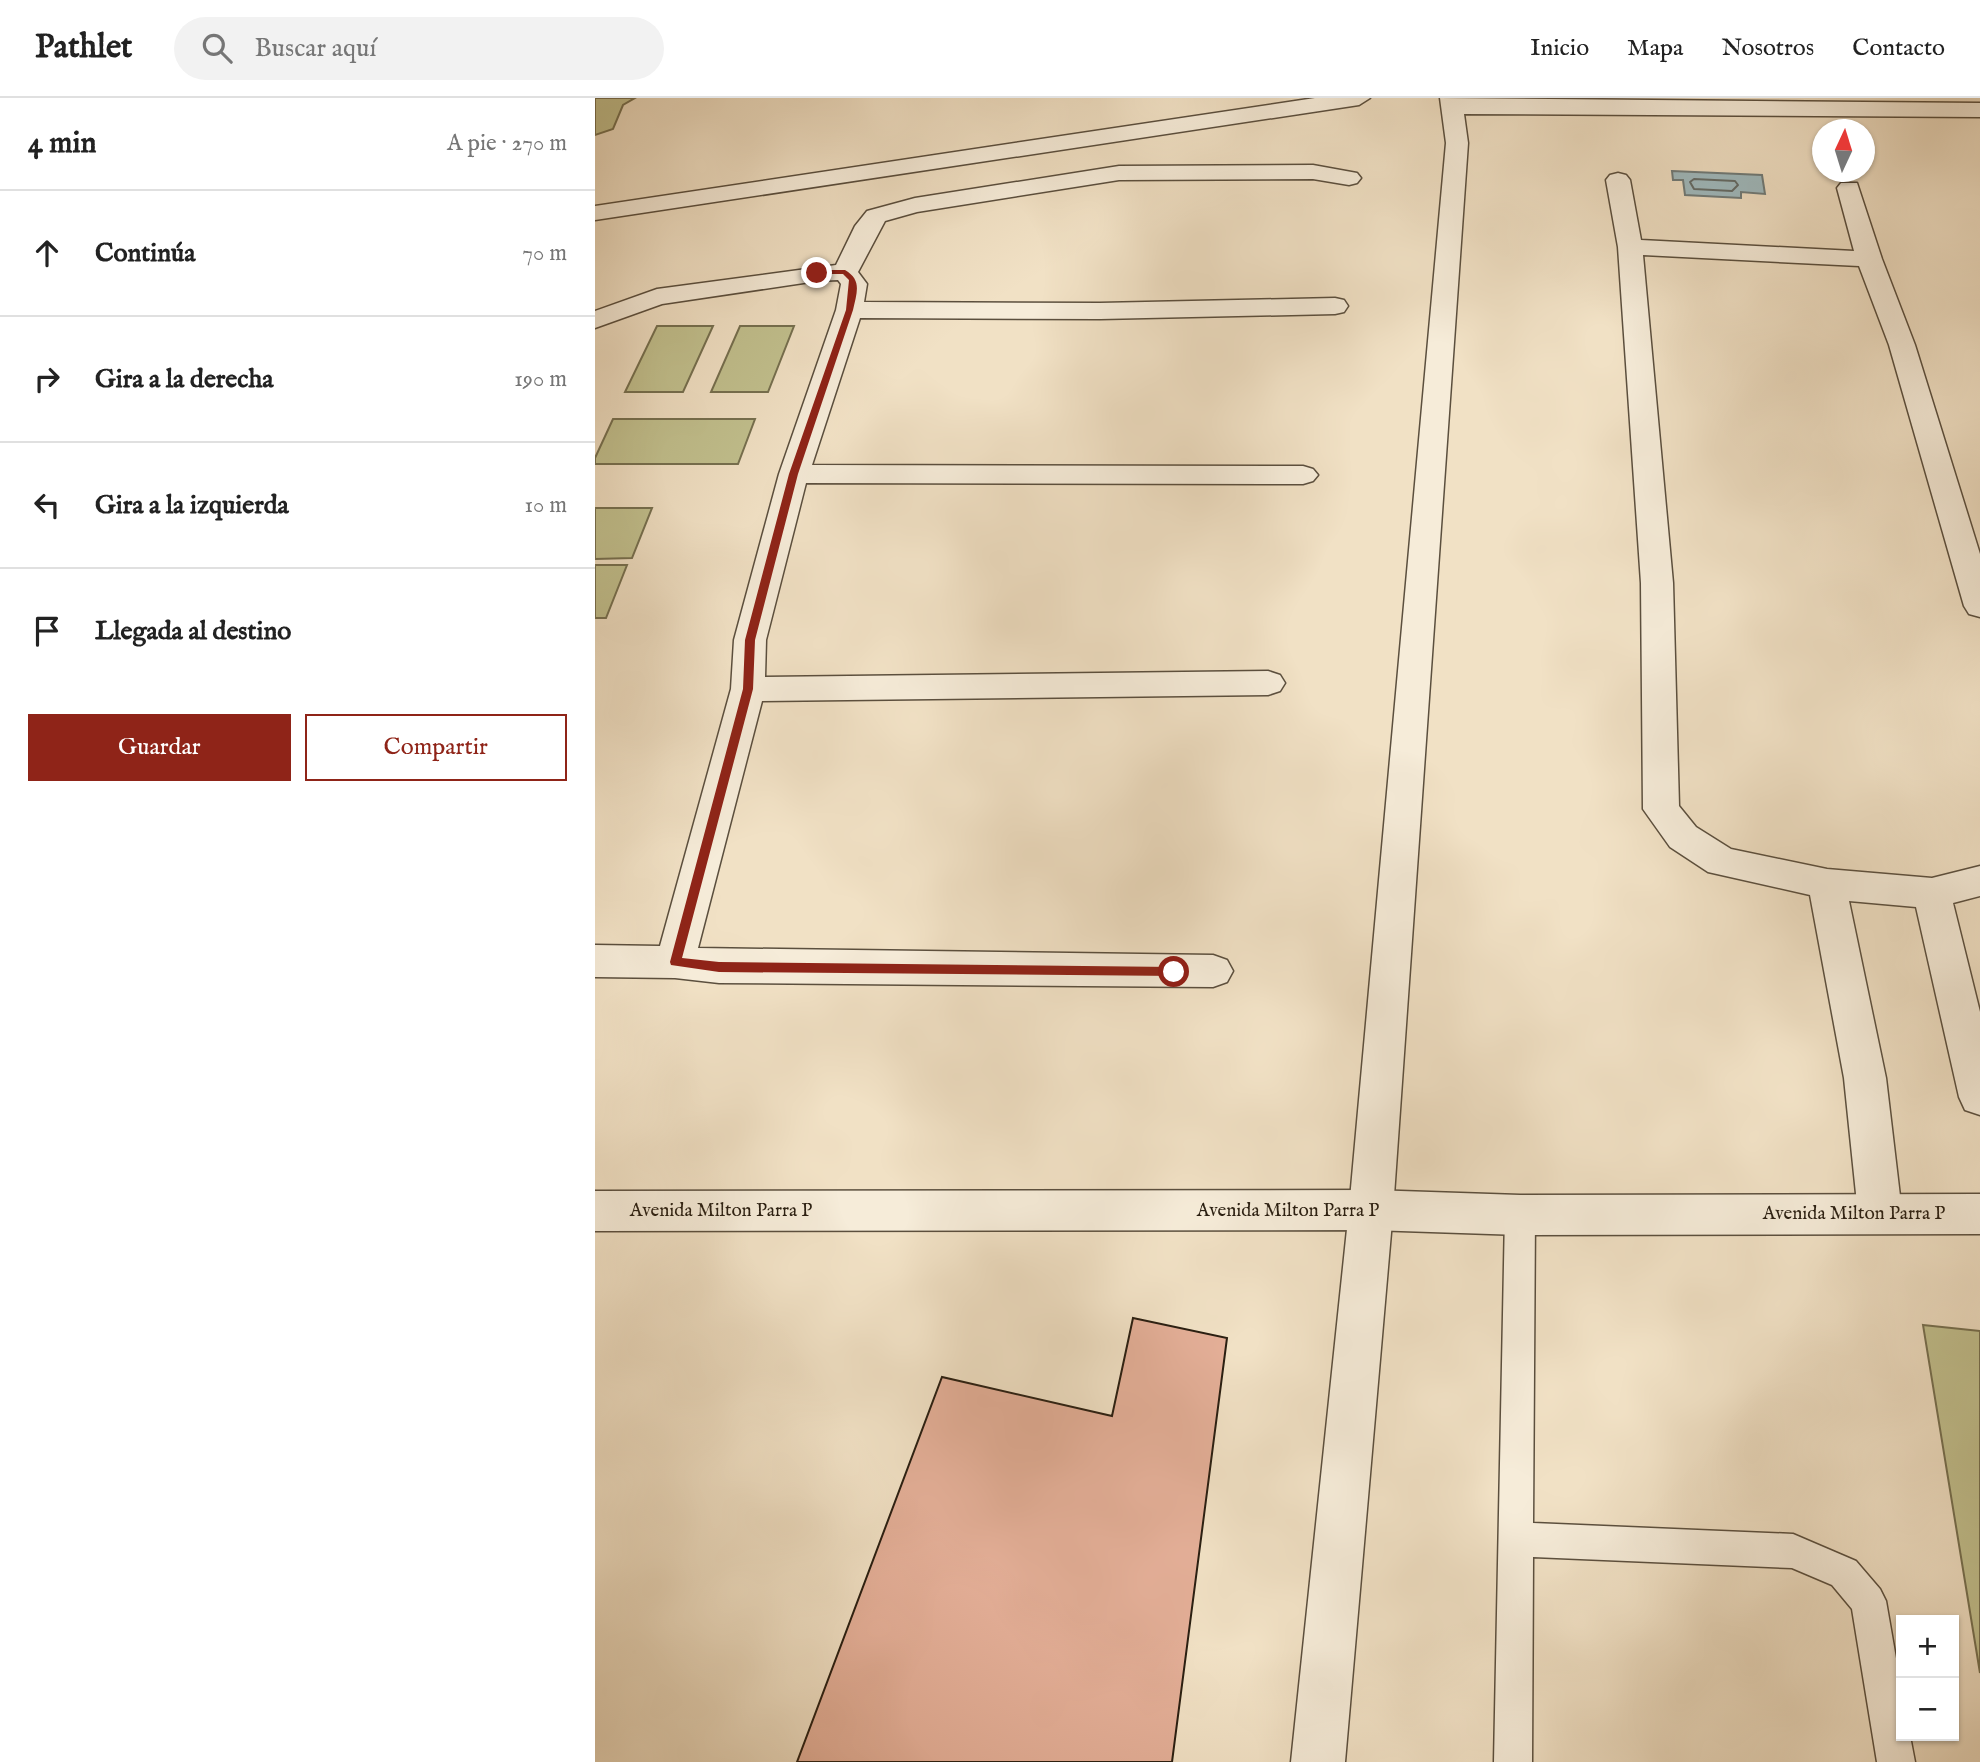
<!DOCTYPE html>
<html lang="es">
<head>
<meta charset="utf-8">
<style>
  :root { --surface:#fff; --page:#f2f2f2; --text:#222; --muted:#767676; --line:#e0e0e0; --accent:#8f2418 }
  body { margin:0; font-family:"IM FELL English",serif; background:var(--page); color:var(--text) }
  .controls { position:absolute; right:21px; bottom:21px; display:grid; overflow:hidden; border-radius:0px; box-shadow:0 2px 5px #0004 }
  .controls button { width:63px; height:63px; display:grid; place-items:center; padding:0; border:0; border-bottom:2px solid var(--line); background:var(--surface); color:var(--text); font:35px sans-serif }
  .compass { position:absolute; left:1217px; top:21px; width:63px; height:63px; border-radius:50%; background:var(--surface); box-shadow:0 2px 5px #0004; rotate:4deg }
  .stop { position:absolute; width:21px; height:21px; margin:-16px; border:5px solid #8f2418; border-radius:50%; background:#fff }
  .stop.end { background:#8f2418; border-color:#fff; box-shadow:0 2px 7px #0008 }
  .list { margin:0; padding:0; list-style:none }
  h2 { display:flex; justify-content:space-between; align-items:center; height:91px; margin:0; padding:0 28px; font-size:30px }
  h2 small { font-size:23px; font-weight:400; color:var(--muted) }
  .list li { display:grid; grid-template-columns:46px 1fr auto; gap:21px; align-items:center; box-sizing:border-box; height:126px; padding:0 28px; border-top:2px solid var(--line) }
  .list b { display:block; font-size:26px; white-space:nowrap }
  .list em { font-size:23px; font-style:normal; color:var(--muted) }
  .actions { display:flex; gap:14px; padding:21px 28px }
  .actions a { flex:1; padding:16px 0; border:2px solid var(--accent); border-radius:0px; text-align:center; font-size:24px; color:var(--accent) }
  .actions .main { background:var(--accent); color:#fff }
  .icon { flex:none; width:38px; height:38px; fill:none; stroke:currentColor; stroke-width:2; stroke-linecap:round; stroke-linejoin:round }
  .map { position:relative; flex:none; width:1385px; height:1664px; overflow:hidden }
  header { display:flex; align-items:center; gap:42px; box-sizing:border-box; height:98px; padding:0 35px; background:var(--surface); border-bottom:2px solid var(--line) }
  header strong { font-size:33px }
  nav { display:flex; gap:38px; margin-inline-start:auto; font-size:24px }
  .search { width:490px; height:63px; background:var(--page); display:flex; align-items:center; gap:18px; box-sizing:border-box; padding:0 24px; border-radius:38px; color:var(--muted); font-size:26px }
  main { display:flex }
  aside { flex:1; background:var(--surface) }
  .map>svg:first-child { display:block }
  .green { fill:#c2c18f; stroke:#767050; stroke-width:2 }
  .water { fill:#a0bbc0; stroke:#707c7a; stroke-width:2 }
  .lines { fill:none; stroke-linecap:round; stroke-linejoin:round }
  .shore { stroke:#646c68; stroke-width:2 }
  .building { fill:#e4af98; stroke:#291e11; stroke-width:2 }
  .service-casing { stroke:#5b4f3e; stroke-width:3 }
  .minor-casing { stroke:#5b4f3e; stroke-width:3 }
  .tertiary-casing { stroke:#5b4f3e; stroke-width:3 }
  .service { fill:#f6ecd9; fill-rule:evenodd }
  .minor { fill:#f6ecd9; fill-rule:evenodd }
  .tertiary { fill:#f6ecd9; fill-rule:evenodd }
  .route { fill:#8f2418 }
  .labels { text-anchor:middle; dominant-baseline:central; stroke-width:5; stroke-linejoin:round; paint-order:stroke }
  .street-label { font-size:19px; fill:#291e11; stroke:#f6ecd9 }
</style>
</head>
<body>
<header>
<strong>Pathlet</strong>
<div class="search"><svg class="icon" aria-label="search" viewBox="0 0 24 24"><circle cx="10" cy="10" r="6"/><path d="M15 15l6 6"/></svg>Buscar aquí</div>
<nav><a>Inicio</a><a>Mapa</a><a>Nosotros</a><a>Contacto</a></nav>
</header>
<main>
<aside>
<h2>4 min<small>A pie · 270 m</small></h2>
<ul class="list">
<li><svg class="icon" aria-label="ahead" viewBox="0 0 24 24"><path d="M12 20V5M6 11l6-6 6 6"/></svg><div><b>Continúa</b></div><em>70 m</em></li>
<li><svg class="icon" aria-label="right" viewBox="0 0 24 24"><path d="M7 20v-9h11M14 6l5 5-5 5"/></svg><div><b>Gira a la derecha</b></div><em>190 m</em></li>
<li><svg class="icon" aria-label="left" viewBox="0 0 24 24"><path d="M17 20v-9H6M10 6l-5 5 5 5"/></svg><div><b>Gira a la izquierda</b></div><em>10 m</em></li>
<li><svg class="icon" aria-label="arrive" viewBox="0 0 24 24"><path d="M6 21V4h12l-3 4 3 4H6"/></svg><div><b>Llegada al destino</b></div></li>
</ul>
<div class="actions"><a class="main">Guardar</a><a>Compartir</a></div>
</aside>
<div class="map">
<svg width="1385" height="1664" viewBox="0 0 1385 1664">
  <rect width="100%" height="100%" fill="#f1e1c5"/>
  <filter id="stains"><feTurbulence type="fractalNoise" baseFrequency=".00286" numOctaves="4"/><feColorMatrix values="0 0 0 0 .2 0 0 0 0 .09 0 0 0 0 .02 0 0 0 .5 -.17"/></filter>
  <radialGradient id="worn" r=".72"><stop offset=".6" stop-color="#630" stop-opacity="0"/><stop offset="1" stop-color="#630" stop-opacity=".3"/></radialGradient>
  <path class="green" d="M0,0H40L28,7L18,31L0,37Z
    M62,228H118L88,294H30Z
    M145,228H199L173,294H116Z
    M18,321H160L143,366H0V360Z
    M0,410H57L37,460L0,461Z
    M0,467H32L11,520H0Z
    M1328,1227L1385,1233V1575Z"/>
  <path class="water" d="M1077,73L1167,77L1170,96L1146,94V100L1090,97L1088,82H1078Z"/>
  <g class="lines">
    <path class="shore" d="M1099,81L1140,83L1143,87L1137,93L1099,91L1095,84Z"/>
  </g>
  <path class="building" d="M538,1220L632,1240L577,1664H202L347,1279L517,1318Z"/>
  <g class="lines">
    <defs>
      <path id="service" d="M925,1103L936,1107L940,1117L938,1425L1198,1436L1261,1463L1285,1491L1291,1503L1306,1589V1638H1315L1320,1664H1282L1257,1511L1237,1487L1197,1470L938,1459L937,1664H899L910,1117L914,1107Z"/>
      <path id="minor" d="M720,0H775L764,7L0,122V108Z
        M845,0L1385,5V19L869,16L873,45L798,1112L750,1664H696L754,1112L851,45Z
        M718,67L762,75L766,80L762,85L754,87L718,81L524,82L322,114L290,123L263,174L272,186L269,204L505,205L740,200L749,202L753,208L749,214L740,216L505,221L265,220L217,367L708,368L718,371L723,377L718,383L708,386L211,385L171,542L170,579L673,573L685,577L690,585L685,593L673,597L167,603L103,850L618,857L632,862L638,873L632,884L618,889L124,885L80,880L0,879V847L65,848L136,591L139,542L184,376L241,212L246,186L243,182L222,183L67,206L0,230V213L62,191L241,167L260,128L272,113L320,100L524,68Z
        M1023,75L1031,77L1035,82L1046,142L1259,153L1242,90L1246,85H1262L1287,161L1320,247L1385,456V519L1374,516L1369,508L1294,247L1264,168L1048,157L1078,485L1084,708L1101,729L1136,751L1232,771L1337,780L1385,768V798L1358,805L1385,914V1017L1370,1012L1364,999L1321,809L1254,803L1291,980L1307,1115L1301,1129L1285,1135L1269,1129L1263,1115L1249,980L1215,797L1113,774L1075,749L1048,711L1046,485L1023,149L1011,82L1015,77Z"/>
      <path id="tertiary" d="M776,1092L925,1097L1385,1096V1136L925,1137L776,1132L0,1133V1093Z"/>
    </defs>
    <use href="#service" class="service-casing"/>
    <use href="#minor" class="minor-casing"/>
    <use href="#tertiary" class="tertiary-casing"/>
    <use href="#service" class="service"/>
    <use href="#minor" class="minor"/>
    <use href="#tertiary" class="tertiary"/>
  </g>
  <path class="route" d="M222,172H250C267,182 262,194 258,212L203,376L160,542L158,591L87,860L124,864L579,869L585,874L583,878L124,874L76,867L75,864L148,591L150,542L194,376L251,212L254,182L248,176H219Z"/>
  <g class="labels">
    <g class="street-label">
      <text x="126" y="1113">Avenida Milton Parra P</text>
      <text x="693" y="1113">Avenida Milton Parra P</text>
      <text x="1259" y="1116">Avenida Milton Parra P</text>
    </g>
  </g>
  <rect width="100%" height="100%" filter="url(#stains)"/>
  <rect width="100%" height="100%" fill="url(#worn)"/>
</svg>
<div class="controls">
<button>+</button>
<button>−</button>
</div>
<svg class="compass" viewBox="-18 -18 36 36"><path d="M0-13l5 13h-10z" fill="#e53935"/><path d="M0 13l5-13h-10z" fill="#767676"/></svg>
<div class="stop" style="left:579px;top:874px"></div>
<div class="stop end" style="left:222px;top:175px"></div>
</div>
</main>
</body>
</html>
